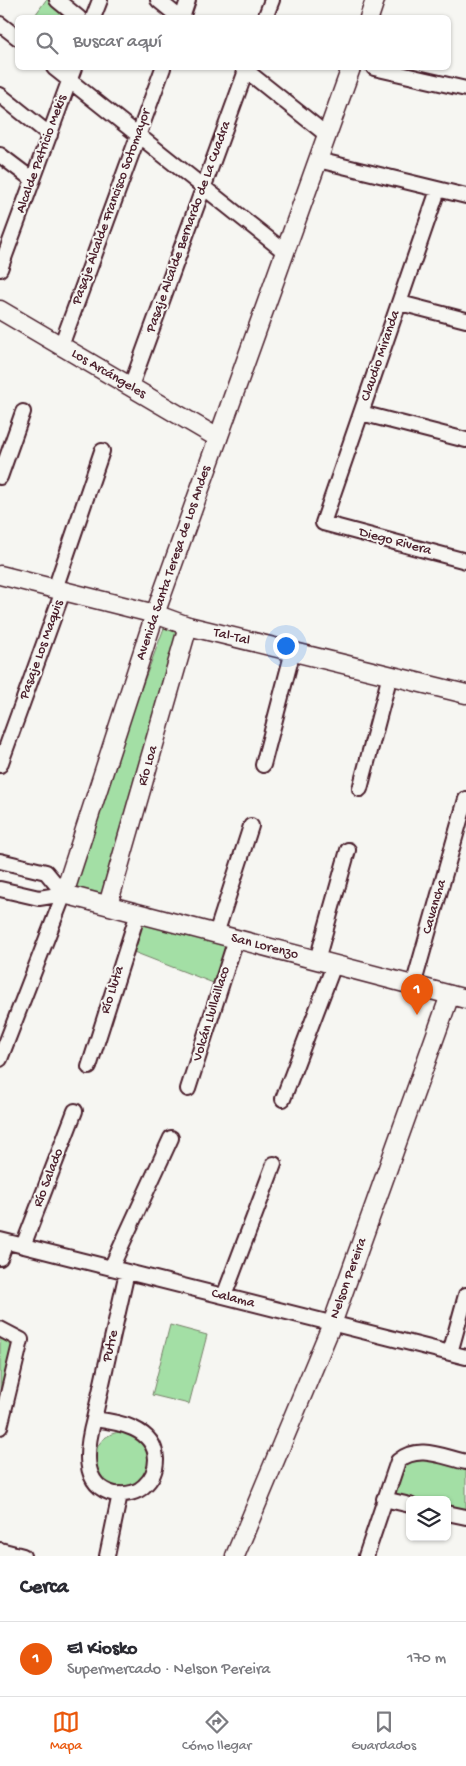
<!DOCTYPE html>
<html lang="es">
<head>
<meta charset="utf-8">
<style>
  :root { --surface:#fff; --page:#f2f2f3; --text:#2b2b33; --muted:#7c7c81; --line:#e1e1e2; --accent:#ea580c }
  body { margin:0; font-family:"Gochi Hand",sans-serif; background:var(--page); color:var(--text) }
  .controls { position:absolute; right:15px; bottom:15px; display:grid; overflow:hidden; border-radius:8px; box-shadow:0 1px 4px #0004 }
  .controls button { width:45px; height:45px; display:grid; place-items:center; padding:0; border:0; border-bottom:1px solid var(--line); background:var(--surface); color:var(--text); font:25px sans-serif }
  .you { position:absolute; left:285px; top:645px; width:18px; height:18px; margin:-12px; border:4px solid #fff; border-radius:50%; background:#1a73e8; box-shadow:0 0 0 8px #1a73e833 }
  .badge { display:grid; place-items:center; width:32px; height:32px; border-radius:50%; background:var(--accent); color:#fff; font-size:16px; font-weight:700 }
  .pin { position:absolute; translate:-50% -41px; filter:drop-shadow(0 1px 2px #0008) }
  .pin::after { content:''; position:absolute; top:26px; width:18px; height:15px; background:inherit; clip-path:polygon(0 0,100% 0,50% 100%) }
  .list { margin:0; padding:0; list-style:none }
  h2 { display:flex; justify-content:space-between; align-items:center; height:65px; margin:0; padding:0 20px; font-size:21px }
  h2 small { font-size:16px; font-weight:400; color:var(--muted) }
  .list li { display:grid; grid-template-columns:32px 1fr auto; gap:15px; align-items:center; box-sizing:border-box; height:75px; padding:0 20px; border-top:1px solid var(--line) }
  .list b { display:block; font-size:19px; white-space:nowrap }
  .list p { margin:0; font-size:16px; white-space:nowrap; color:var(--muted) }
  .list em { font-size:16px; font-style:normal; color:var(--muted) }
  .icon { flex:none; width:28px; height:28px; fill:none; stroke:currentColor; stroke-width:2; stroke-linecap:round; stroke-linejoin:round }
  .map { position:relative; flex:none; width:466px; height:1556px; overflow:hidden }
  .search { position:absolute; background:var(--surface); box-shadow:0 1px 4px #0004; left:15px; right:15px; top:15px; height:55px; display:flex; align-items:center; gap:12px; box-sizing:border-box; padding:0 18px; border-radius:8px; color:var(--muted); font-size:19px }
  .sheet { height:140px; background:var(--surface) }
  nav { display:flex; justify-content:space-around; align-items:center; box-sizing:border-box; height:70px; border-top:1px solid var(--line); background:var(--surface); font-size:14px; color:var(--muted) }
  nav a { display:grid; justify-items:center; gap:2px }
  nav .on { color:var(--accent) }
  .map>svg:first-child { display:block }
  .green { fill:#a3dfa5; stroke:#767f68 }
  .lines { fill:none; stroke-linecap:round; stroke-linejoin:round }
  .minor-casing { stroke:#4a1f2b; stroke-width:18 }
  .tertiary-casing { stroke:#4a1f2b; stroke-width:21 }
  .minor { stroke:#f6f6f2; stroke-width:14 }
  .tertiary { stroke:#f6f6f2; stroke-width:18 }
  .labels { text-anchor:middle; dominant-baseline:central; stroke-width:4; stroke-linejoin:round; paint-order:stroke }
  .street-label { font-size:14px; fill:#4a1f2b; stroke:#f6f6f2 }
</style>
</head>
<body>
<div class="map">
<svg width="466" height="1556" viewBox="0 0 466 1556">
  <rect width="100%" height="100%" fill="#f6f6f2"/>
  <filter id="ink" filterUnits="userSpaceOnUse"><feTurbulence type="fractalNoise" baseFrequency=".02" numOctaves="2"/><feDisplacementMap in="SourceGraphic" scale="10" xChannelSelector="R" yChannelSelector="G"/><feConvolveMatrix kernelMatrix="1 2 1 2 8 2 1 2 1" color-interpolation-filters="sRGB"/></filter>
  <g filter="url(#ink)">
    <path class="green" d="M46,0H53L75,18H33Z
      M164,628L180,634L108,905L64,894Z
      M138,913L236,939L221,986L126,949Z
      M170,1325L207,1335L189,1404L152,1395Z
      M0,1330L16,1342L0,1427Z
      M94 1460a28 28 0 1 1 56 0a28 28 0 1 1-56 0Z
      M418,1457L466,1467V1512L447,1509V1500L398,1499L395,1488L402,1463Z"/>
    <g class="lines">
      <defs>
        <path id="minor" d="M57,0L79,18
          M158,0L180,18
          M93,18L100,0
          M182,18L188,0
          M265,18L272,0
          M0,24L18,38
          M54,68L285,252
          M243,68L327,135
          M374,68L466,89
          M0,95L50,135
          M0,155L33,180
          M318,160L466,196
          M438,190L323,523L466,561
          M0,269L74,68
          M400,303L466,320
          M61,346L163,68
          M131,386L247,68
          M361,413L466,440
          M0,477L23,412
          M55,589L102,451
          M0,765L63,591
          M263,765L293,651
          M360,789L390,675
          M0,861L46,872L64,894
          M0,889L39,898L64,894
          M216,934L251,826
          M317,960L348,850
          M413,986L466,799
          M0,1059L64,894
          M89,1067L138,913
          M188,1089L236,939
          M283,1099L334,965
          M0,1240L466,1357
          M23,1246L75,1111
          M0,1258L6,1242
          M111,1268L171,1138
          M224,1296L274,1164
          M0,1329L21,1340L0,1427
          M450,1353L466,1295
          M94,1419C118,1422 155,1428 156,1459C156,1469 152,1479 144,1486C137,1493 125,1495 115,1494C79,1486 87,1445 94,1419Z
          M94,1419L127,1272
          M384,1499L410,1505
          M447,1513L466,1517
          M0,1550L23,1556
          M107,1556L120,1494
          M366,1556L398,1461C418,1444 443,1457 466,1462"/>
        <g id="tertiary">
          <path d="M369,18L375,0"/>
          <path id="s1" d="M351,68L155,614L64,894L466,999"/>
          <path id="s2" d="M0,310L218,438"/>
          <path id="s3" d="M0,575L155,614L188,626L466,694"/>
          <path id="s4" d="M108,905L188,626"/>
          <path id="s5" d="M235,1556L332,1324L450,995"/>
        </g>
      </defs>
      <use href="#minor" class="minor-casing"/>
      <use href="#tertiary" class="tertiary-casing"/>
      <use href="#minor" class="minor"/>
      <use href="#tertiary" class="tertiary"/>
    </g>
  </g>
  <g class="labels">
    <g class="street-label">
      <text transform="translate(42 154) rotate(-70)">Alcalde Patricio Mekis</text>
      <text transform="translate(112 207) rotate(-70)">Pasaje Alcalde Francisco Sotomayor</text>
      <text transform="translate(189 227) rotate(-70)">Pasaje Alcalde Bernardo de La Cuadra</text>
      <text transform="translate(381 356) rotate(-71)">Claudio Miranda</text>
      <text stroke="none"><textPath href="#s2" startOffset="126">Los Arcángeles</textPath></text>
      <text transform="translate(395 542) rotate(15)">Diego Rivera</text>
      <text transform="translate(174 563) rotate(-71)">Avenida Santa Teresa de Los Andes</text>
      <text stroke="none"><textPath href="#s3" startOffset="240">Tal-Tal</textPath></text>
      <text transform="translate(42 650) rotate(-70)">Pasaje Los Maquis</text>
      <text stroke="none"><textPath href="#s4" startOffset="145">Río Loa</textPath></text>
      <text transform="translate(435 907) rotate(-74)">Cavancha</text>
      <text stroke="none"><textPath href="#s1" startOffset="1082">San Lorenzo</textPath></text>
      <text transform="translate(113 990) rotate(-72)">Río Lluta</text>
      <text transform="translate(212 1014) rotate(-73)">Volcán Llullaillaco</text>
      <text transform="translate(49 1178) rotate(-69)">Río Salado</text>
      <text stroke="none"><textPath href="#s5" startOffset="300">Nelson Pereira</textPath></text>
      <text transform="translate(233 1299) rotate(14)">Calama</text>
      <text transform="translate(111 1346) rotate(-77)">Putre</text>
    </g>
  </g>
</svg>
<div class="controls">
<button><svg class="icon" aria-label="layers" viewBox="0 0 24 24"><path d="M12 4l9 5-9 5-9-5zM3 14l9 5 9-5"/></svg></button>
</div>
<div class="you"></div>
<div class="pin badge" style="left:417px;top:1015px">1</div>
<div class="search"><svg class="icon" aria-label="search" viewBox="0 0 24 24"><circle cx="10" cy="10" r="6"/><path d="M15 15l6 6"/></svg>Buscar aquí</div>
</div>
<section class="sheet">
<h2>Cerca<small></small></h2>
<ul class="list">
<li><span class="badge">1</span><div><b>El Kiosko</b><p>Supermercado · Nelson Pereira</p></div><em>170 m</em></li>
</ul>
</section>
<nav>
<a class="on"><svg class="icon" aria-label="map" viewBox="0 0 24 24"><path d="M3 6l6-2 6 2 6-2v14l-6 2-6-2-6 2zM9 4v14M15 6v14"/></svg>Mapa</a>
<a><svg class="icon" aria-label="directions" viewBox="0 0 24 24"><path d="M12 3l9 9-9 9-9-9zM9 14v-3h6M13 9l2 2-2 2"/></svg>Cómo llegar</a>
<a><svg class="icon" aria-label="saved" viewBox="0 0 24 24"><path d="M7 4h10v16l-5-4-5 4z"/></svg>Guardados</a>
</nav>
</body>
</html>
